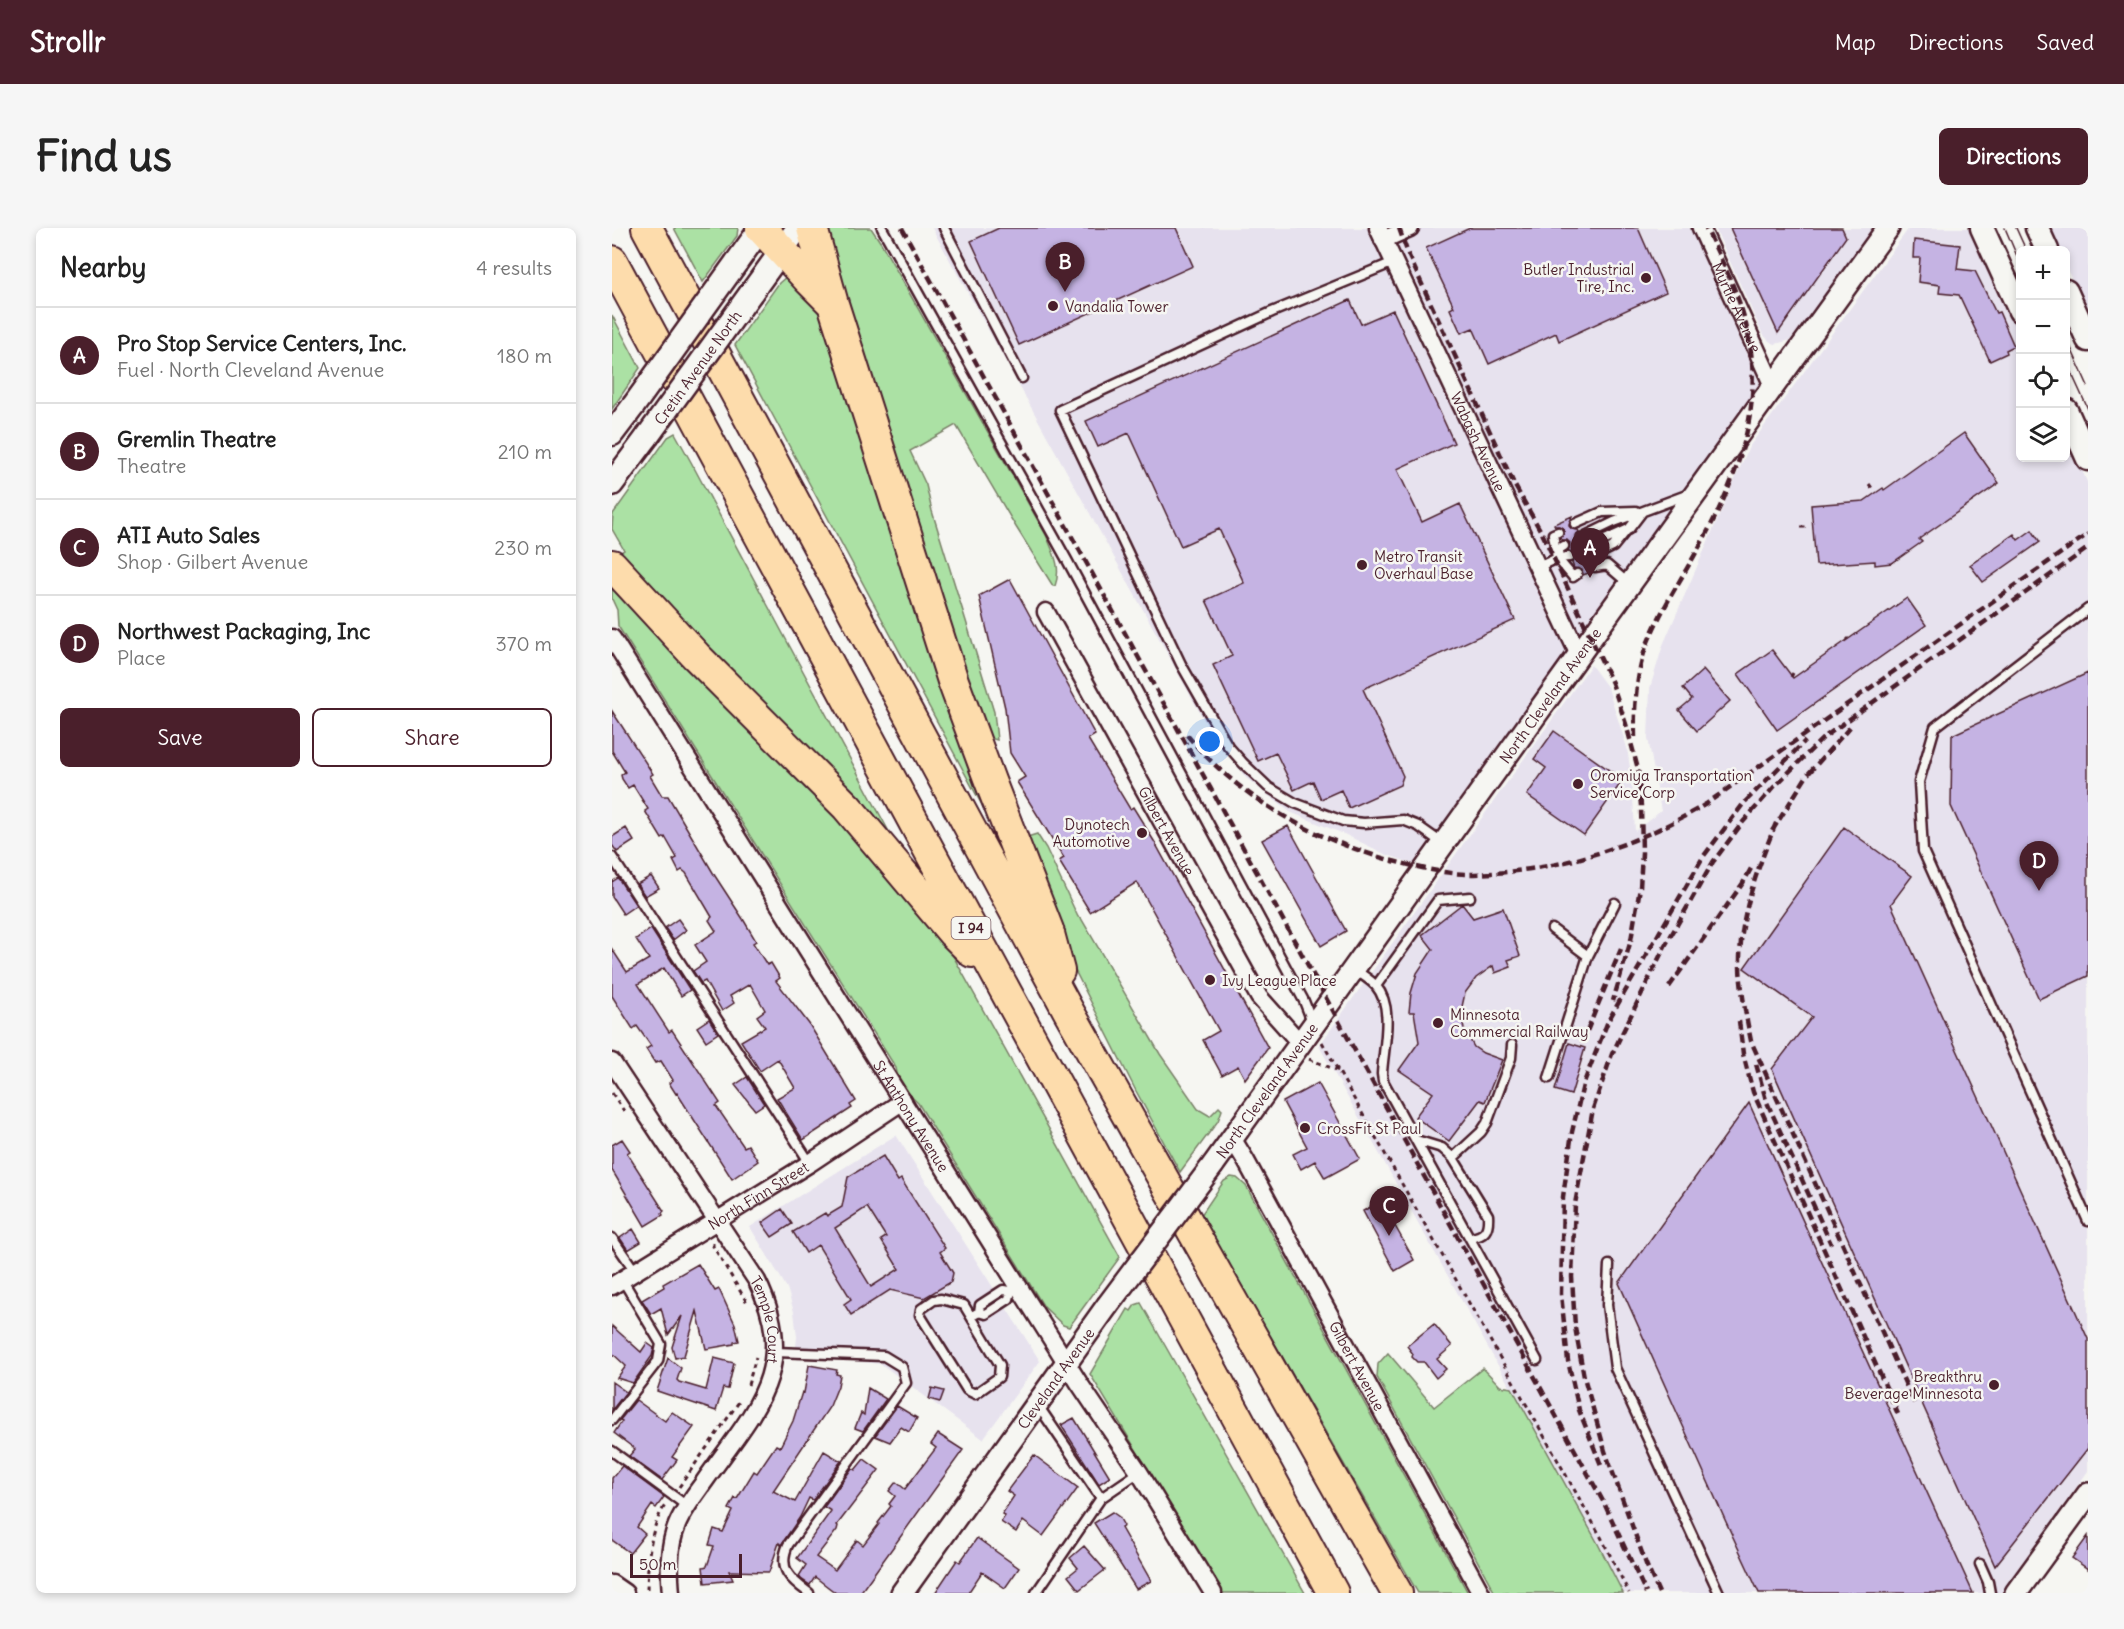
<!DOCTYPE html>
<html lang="en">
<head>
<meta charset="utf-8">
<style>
  :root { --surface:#fff; --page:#f6f6f6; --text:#222; --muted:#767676; --line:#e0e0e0; --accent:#4a1f2b }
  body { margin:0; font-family:Delius,sans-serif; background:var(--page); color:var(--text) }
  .controls { position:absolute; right:18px; top:18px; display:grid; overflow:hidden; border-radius:9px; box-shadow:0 3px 9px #0003 }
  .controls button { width:54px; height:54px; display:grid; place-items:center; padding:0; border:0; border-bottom:2px solid var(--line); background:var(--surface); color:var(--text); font:30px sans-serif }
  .scale { position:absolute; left:18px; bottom:15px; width:112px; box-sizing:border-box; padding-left:6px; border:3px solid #4a1f2b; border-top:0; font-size:16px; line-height:21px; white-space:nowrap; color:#4a1f2b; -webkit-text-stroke:4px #f6f6f2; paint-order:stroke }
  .you { position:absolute; left:598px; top:514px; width:21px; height:21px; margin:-15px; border:4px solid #fff; border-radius:50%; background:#1a73e8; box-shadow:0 0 0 9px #1a73e833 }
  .badge { display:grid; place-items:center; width:39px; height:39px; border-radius:50%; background:var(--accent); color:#fff; font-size:20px; font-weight:700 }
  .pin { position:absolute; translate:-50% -50px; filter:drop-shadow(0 2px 3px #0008) }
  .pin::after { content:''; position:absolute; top:32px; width:21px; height:18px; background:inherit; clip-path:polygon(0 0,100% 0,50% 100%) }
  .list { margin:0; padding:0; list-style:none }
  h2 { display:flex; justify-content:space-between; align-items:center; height:78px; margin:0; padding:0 24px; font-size:26px }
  h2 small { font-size:20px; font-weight:400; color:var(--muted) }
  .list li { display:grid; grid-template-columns:39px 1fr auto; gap:18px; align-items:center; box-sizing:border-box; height:96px; padding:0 24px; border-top:2px solid var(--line) }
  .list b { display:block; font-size:22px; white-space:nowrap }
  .list p { margin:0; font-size:20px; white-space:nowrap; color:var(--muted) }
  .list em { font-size:20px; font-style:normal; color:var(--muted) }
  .actions { display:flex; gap:12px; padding:18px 24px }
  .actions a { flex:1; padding:14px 0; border:2px solid var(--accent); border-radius:9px; text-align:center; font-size:21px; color:var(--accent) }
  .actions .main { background:var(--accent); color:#fff }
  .icon { flex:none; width:33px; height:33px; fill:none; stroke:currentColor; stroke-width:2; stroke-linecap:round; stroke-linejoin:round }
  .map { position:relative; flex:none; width:1476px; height:1365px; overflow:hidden; border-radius:9px }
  header { display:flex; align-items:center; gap:36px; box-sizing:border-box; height:84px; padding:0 30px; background:var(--accent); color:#fff }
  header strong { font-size:28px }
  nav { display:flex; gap:33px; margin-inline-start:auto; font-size:21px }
  .intro { display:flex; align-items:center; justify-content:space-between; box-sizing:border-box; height:144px; padding:0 36px }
  h1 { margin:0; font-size:42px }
  .button { padding:15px 27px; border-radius:9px; background:var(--accent); color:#fff; font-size:21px; font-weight:700 }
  main { display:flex; gap:36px; padding:0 36px }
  aside { flex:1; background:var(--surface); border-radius:9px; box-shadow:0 3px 9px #0003 }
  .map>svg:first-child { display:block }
  .built { fill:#e7e2ee }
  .green { fill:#abe1a4; stroke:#7a8068; stroke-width:1.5 }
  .building { fill:#c5b3e3; stroke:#4a1f2b; stroke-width:1.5; fill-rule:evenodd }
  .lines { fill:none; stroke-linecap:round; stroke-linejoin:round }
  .service-casing { stroke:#4a1f2b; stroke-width:13 }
  .minor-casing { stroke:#4a1f2b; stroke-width:21 }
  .tertiary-casing { stroke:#4a1f2b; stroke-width:26 }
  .secondary-casing { stroke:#4a1f2b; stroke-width:27 }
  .motorway-casing { stroke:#4a1f2b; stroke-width:34 }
  .path { stroke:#4a1f2b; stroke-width:3; stroke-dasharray:4.5 4.5; stroke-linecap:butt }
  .service { stroke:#f6f6f2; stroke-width:8 }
  .minor { stroke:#f6f6f2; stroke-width:16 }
  .tertiary { stroke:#f6f6f2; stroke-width:21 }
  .secondary { stroke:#f6f6f2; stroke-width:22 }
  .motorway { stroke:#fddcac; stroke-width:30 }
  .tram { stroke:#4a1f2b; stroke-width:1.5 }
  .rail { stroke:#4a1f2b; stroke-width:4.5; stroke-dasharray:9 4.5; stroke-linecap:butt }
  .tertiary-bridge-casing { stroke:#4a1f2b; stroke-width:26; stroke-linecap:butt }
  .secondary-bridge-casing { stroke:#4a1f2b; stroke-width:27; stroke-linecap:butt }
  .tertiary-bridge { stroke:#f6f6f2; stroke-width:21 }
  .secondary-bridge { stroke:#f6f6f2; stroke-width:22 }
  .poi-dot { fill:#4a1f2b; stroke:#f6f6f2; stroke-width:2 }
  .labels { text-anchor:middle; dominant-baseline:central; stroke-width:5; stroke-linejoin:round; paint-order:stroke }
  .shield { fill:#f6f6f2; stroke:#7e6067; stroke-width:1.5 }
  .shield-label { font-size:14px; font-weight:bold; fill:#4a1f2b }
  .poi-label { font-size:15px; fill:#4a1f2b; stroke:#f6f6f2; text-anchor:start }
  .street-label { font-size:15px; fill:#4a1f2b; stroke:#f6f6f2 }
</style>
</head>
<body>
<header>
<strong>Strollr</strong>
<nav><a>Map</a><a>Directions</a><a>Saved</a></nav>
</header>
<div class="intro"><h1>Find us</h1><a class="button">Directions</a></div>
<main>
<aside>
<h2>Nearby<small>4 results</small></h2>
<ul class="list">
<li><span class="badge">A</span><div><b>Pro Stop Service Centers, Inc.</b><p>Fuel · North Cleveland Avenue</p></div><em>180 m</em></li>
<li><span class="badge">B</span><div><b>Gremlin Theatre</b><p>Theatre</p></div><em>210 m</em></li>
<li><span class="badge">C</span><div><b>ATI Auto Sales</b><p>Shop · Gilbert Avenue</p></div><em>230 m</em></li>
<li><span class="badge">D</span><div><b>Northwest Packaging, Inc</b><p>Place</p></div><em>370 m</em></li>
</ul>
<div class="actions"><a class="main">Save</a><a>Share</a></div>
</aside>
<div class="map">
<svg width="1476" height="1365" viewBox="0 0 1476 1365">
  <rect width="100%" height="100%" fill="#f6f6f2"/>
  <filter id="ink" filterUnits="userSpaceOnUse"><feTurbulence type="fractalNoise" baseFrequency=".0167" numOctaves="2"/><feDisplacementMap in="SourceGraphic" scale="12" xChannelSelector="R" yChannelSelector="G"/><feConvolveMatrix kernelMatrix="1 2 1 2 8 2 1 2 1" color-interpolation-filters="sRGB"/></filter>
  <g filter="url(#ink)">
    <path class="built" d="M320,0H1078L1150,160L802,636L773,626L732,606L678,584L634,550L597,501Z
      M1103,0H1261L1179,112L1163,116L1157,113L1150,105Z
      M1297,0H1361L1408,106V230H1454V206L1476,256V1243L1389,1365H1011L985,1314L707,818L979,437L996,460L1015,520L1020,553L1023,603L1049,583L1036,510L1038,460L1051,417L1137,219Z
      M1435,0H1476V87L1454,39V22H1446Z
      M284,907L428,1133L371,1211L269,1136L183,1127L185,1109L182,1084L175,1060L138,999Z"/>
    <path class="green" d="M62,0H126L125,8L91,54Z
      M217,0H259L269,15L434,307C441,324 450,339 443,358H441L404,299L344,197L298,223L314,257L320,283L382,484L385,512L378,510L375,512L217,12Z
      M174,49L201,73L214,100L379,594L123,117L167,55Z
      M0,87L28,140L0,181Z
      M63,205L79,234L289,626L9,324L12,322L0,301L1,286L56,209Z
      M0,357L233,584L325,699L508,1029L457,1099L451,1097L432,1079L306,875C296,866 286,853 284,840L6,398L5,382L0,371Z
      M425,606L434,620L466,689L469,690L548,826L586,881L598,888L607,879L610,882L606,893L568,944L524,863L443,703L406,612Z
      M619,949L625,950L634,958L856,1365H806L589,987L612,953Z
      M529,1075L693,1365H611L478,1146L516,1081L519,1083L523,1077Z
      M776,1125L822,1179L871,1140L888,1158L900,1160L985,1314L1011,1365H883L765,1149L766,1136Z"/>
    <path class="building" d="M387,0H564L581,38L407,117L359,13Z
      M858,0H1026L1054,64L947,113L944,105L877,136L861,100L849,105L838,81L842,79L814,20Z
      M1118,0H1230L1234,9L1166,105Z
      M1302,12L1348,17L1345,41L1363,43L1384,85L1387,84L1402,118L1394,122L1395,125L1378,133L1347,67L1327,65L1328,57L1306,54L1308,30H1301Z
      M738,72L749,96L781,82L842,215L785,241L810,294L848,276L903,392L751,461L791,548L788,557L737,580L729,562L709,571L701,553L682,562L664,525L646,533L601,437L620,428L594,372L632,355L607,301L569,318L517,205L486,219L474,193Z
      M1352,205L1387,255L1307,311L1310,314L1280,335L1263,337V333L1204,337L1199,277L1252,273L1271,260L1272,262Z
      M960,288L957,298L960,301L966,302L967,304L963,307V312L966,316H970L968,323L972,327V332L977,336L979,344L971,347L970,342L962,340L960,335L963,328L960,324L956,323L958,315L955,312H950L949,310L952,305V301L947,298H943L942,296Z
      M1420,302L1428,314L1371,354L1358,337L1402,306L1406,312Z
      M398,351L483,507L476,511L518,581L521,579L542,613L656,820L633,851L626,838L610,847L591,812L607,803L525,654L478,684L447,633L452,630L405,554L413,549L398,525L393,480L367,368Z
      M1295,370L1314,397L1165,502L1126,446L1160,422L1181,450Z
      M1091,442L1118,473L1085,503L1067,482L1080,471L1071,460Z
      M1476,445V748L1427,771L1339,578L1340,507Z
      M0,483L41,546L38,548L50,568H56L103,648L131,691L144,713L141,715L155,737L159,735L168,750L164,753L197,796L244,873L238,877L240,880L194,910L191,912L165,870L183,860L166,831L148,843L129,813L153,799L145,788L153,782L138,756L118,768L122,775L110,783L93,753L89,755L81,743L94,734L83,717L104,703L97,692L100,689L74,645L70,642L67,644L61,632L65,630L53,609L50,611L33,583L36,581L21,557L16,560L10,551L9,547L13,544L0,523Z
      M942,503L1011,552L972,607L915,567L934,540L922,531Z
      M676,598L734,703L709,718L650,612Z
      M1232,599L1300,648L1279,676L1476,1111V1220L1383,1338L1160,841L1200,789L1132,740Z
      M14,600L22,613L5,624L0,617V609Z
      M39,648L47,660L33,668L25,656Z
      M6,650L24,677L11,686L0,669V654Z
      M850,676L861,690L891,680L908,728L896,732L899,739L883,745L881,738L864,750L853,765L849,783L852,801L862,819L871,825L890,832L873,874L868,872L837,913L803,889L821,865L787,842L807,814L802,784H797L799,765L805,745L821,721L810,707Z
      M66,691L74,702L61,712L53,700Z
      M39,701L78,762L69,768L52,740L26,756L57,804L60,802L108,875L104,878L132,919L136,917L146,933L120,951L65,865L64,866L57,855L61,852L49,833L43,835L34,821L39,818L25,798L21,801L0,768V721L15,744L37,731L24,711Z
      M97,791L106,805L94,813L85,799Z
      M957,815L973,820L959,867L943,862Z
      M135,849L152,876L143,882L123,857Z
      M706,855L748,931L713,950L703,933L689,941L681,926L695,919L671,874Z
      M1137,875L1361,1365H1147L1114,1294L1007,1055Z
      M10,911L18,923L15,925L52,983L50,985L51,987L33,998L0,942V917Z
      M271,928L286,953L289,951L333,1020L328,1024L341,1045L339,1054L312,1070L278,1062L239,1087L232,1076L239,1071L206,1017L194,1025L181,1004L213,985L215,988L230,979L236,949ZM255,979L274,1009L269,1012L287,1041L259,1059L223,1000Z
      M769,973L802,1032L783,1043L751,983Z
      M170,981L180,996L160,1009L150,995Z
      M21,1001L29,1014L16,1022L8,1010Z
      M86,1036L103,1063L107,1061L123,1096L127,1113L122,1114V1116L94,1121L85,1083L72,1128L63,1130L60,1119L70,1088L56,1107L49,1080L39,1086L30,1072L52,1059L51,1056Z
      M822,1096L840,1118L825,1131L834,1141L824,1150L812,1134H805L800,1129L801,1126L795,1118Z
      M0,1098L29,1124L35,1115L42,1120L40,1128L21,1155L5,1150L14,1138L0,1125Z
      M56,1130L69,1140L65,1152L67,1154L94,1162L102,1130L122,1135L116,1161L111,1160L104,1183L45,1163Z
      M197,1137L225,1142L224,1146L228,1147L226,1158L218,1178L161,1263L183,1274L212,1223L229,1233L201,1272L197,1270L188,1289L169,1317L167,1315L157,1344L117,1343L121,1352L93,1355L91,1339L95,1338L102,1318L97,1317L102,1301L111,1304L121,1283L117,1281L123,1270L125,1271L142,1243L145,1245L164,1217L168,1219L181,1193L190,1164L192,1165Z
      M0,1154L14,1164L0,1182Z
      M256,1160L274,1171L251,1203L243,1200L249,1185L252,1187Z
      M320,1160L332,1163L328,1174L317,1171Z
      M24,1172L53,1193L60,1184L82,1199L60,1229L65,1232L50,1252L17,1228L23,1221L2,1205L10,1193L8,1192Z
      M285,1178L305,1190L297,1204L289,1199L278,1214L263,1208Z
      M462,1190L498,1249L487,1256L449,1197Z
      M326,1206L351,1222L248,1365H224L203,1349L198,1357L189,1351L187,1348L194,1337L185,1330L219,1283L212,1279L240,1240L243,1242L252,1231L267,1242L225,1297L226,1298L225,1302L204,1329L223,1342L245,1312L251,1317L267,1296L266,1295L279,1278L277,1276L283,1268L277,1263L284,1254L293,1261L324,1220L319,1216Z
      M422,1227L466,1260L431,1308L411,1293L404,1304L389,1294L393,1288L390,1286L402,1268L395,1263Z
      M10,1238L52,1269L44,1280L40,1277L25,1299L33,1306L18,1325L0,1312V1250Z
      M500,1284L507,1289L512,1298L509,1300L539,1353L524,1361L482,1295Z
      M1476,1308V1341L1460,1330Z
      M365,1310L407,1340L393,1360L370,1344L356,1365H323L345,1332L348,1334Z
      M472,1318L493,1342L467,1362L456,1348L466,1340L458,1330Z"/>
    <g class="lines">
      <defs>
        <path id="service" d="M270,0L455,332L692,773L701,796
          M332,0L410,150
          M782,34L660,84L448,182L569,436L616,518L631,535L656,559L683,575L731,593L752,595L791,592L806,598L830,615
          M963,296L990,284L1024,283
          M946,304L941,306L945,330L961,349L965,346
          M969,310L1002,294L1077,266
          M974,321L1017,301L1030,284
          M945,330L947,321L952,318
          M978,330L1001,319L1014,303
          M926,339L945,330L957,329
          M983,339L995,337L1017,356
          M1476,381L1323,499L1307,554L1311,623L1476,993
          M0,629L198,935
          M940,701L976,728
          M741,740C748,746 758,751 764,758C783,780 771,820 770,846L771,853L925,1132
          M764,758L826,672L858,669
          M937,850L976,728L1003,675
          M804,912L830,920L841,930L876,987C877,1002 873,1008 858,1010
          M841,930L869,904L875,895L899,830L900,817
          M0,1010L23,1043
          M997,1037L995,1077L1003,1140L1107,1365
          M329,1071L352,1077L388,1137L387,1149L363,1166L355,1162L308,1087L309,1081L322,1072Z
          M367,1084L374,1086L397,1071L399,1063
          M360,1088L367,1084L368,1077L391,1062L399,1063L406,1057
          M163,1124L272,1128L290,1139L294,1155L176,1317C165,1341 179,1352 197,1365
          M425,1176L489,1270
          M0,1192L46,1133L49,1116L10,1051
          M0,1223L75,1278
          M1368,1336L1376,1354L1378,1365
          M424,1365L489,1270L527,1244"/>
        <g id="minor">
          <path id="s1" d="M766,0L967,427"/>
          <path id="s2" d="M1089,0L1161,158"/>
          <path d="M771,12L798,0"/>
          <path id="s3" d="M434,384L647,769L688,815"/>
          <path id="s4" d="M0,410L467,1155L527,1244L601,1365"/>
          <path id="s5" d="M0,834L145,1053C189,1141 140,1185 92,1254C82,1268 71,1282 65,1297C56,1319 57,1342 59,1365"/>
          <path id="s6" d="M620,910L634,933L869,1365"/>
          <path id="s7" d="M0,1058L198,935L291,873"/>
          <path d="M0,1356L13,1365"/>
        </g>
        <g id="tertiary">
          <path id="s8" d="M601,937L979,410L1276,0"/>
          <path id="s9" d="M290,1365L495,1078"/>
          <path d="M1404,1365L1476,1266"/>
        </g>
        <path id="secondary" d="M1370,0L1408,83
          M1425,0L1435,22
          M124,35L149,0
          M1454,63L1476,112
          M139,65L186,0
          M1454,182L1476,231
          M0,206L22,177
          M0,256L35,209"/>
        <path id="motorway" d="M35,0L457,784L785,1365
          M149,0L197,52L221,76
          M200,0L221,76L341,453L378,553L436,702L447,743
          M0,33L339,663L721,1365
          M0,337L84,428L235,579L341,705L360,724"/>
      </defs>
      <use href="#service" class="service-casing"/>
      <use href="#minor" class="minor-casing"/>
      <use href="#tertiary" class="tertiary-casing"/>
      <use href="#secondary" class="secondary-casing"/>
      <use href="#motorway" class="motorway-casing"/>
      <path class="path" d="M1257,256L1260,260
        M1189,299H1194
        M1235,410L1236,411
        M1179,449L1183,441
        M710,814L989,1309L1017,1365
        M697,831L727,843
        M0,865L12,883
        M101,1015V1018L136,1076
        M136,1157L144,1129
        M67,1259L129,1171
        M35,1361C36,1332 37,1300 54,1276"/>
      <use href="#service" class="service"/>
      <use href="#minor" class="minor"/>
      <use href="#tertiary" class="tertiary"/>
      <use href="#secondary" class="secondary"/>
      <use href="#motorway" class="motorway"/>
      <path class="tram" d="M1393,0L1408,35
        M1404,0L1414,22
        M1454,109L1476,158
        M1454,133L1476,181"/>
      <path class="rail" d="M290,0L992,1275L1034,1365
        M787,0L796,26L903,258L931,307L1000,455L1014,496L1026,541L1029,578L1030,625L1028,660L1019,712L1001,773
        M575,507C628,571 701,611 781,633C805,639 831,646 857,646C942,645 1022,619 1094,576L1476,306
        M1023,509C1022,479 1024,448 1034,419C1046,388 1064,359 1081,330C1121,260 1153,188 1136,106C1129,69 1110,34 1094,0
        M1164,595C1144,644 1123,699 1129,753C1131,773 1135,793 1139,813L1302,1175
        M1160,603L1196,546L1239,498
        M1057,759L1131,655L1141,637
        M1127,793L1131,826L1141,864L1286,1186
        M970,815L1009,721
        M1144,836L1154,872L1219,1016
        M989,1237L967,1182L956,1133L949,1066L951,969L960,904L971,857L996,793L1091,629L1132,575L1193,513
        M1047,1365L1034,1336L993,1223L972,1149L963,1099L960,1049L963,976L981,881L1000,826L1053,718L1101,634L1131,594L1162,559L1211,510L1476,320"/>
      <defs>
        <path id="tertiary-bridge" d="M495,1078L601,937"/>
        <g id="secondary-bridge">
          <path d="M22,177L124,35"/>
          <path id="s10" d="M35,209L139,65"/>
        </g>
      </defs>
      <use href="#tertiary-bridge" class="tertiary-bridge-casing"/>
      <use href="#secondary-bridge" class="secondary-bridge-casing"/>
      <use href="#tertiary-bridge" class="tertiary-bridge"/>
      <use href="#secondary-bridge" class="secondary-bridge"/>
    </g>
  </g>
  <g class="poi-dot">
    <circle cx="1034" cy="50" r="6"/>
    <circle cx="441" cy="78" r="6"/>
    <circle cx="750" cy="337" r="6"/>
    <circle cx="966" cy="556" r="6"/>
    <circle cx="530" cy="605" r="6"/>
    <circle cx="598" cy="752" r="6"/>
    <circle cx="826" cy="795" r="6"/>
    <circle cx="693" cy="900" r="6"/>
    <circle cx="1382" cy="1157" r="6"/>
  </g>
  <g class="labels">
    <rect class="shield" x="339.5" y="689" width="39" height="22" rx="4.5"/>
    <g class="shield-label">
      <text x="359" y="700">I 94</text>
    </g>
    <g class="poi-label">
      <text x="1022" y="41" text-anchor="end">Butler Industrial<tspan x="1022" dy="17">Tire, Inc.</tspan></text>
      <text x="453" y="78">Vandalia Tower</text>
      <text x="762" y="328">Metro Transit<tspan x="762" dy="17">Overhaul Base</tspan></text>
      <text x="978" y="547">Oromiya Transportation<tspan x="978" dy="17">Service Corp</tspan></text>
      <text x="518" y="596" text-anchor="end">Dynotech<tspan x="518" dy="17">Automotive</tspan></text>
      <text x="610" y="752">Ivy League Place</text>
      <text x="838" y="786">Minnesota<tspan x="838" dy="17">Commercial Railway</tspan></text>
      <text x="705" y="900">CrossFit St Paul</text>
      <text x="1370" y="1148" text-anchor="end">Breakthru<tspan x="1370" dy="17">Beverage Minnesota</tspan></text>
    </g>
    <g class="street-label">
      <text stroke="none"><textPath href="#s2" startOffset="87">Myrtle Avenue</textPath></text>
      <text stroke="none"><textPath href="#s10" startOffset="86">Cretin Avenue North</textPath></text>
      <text stroke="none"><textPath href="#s1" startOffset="236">Wabash Avenue</textPath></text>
      <text stroke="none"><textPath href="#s8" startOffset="578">North Cleveland Avenue</textPath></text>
      <text stroke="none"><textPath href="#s3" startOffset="250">Gilbert Avenue</textPath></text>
      <text stroke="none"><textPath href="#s8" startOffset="92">North Cleveland Avenue</textPath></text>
      <text stroke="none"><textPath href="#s4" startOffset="564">St Anthony Avenue</textPath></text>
      <text stroke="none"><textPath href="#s7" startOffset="172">North Finn Street</textPath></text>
      <text stroke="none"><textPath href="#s5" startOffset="303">Temple Court</textPath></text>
      <text stroke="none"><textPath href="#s6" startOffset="260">Gilbert Avenue</textPath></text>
      <text stroke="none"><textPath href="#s9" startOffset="264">Cleveland Avenue</textPath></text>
    </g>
  </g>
</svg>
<div class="controls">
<button>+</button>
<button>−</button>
<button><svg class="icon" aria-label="locate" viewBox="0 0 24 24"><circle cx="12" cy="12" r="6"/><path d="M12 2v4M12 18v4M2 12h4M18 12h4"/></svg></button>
<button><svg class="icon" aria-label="layers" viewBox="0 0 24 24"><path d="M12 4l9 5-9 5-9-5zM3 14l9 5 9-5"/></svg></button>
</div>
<div class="scale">50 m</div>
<div class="you"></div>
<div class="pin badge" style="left:978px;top:350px">A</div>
<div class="pin badge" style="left:453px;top:64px">B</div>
<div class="pin badge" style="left:777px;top:1008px">C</div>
<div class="pin badge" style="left:1427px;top:663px">D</div>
</div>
</main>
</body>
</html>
